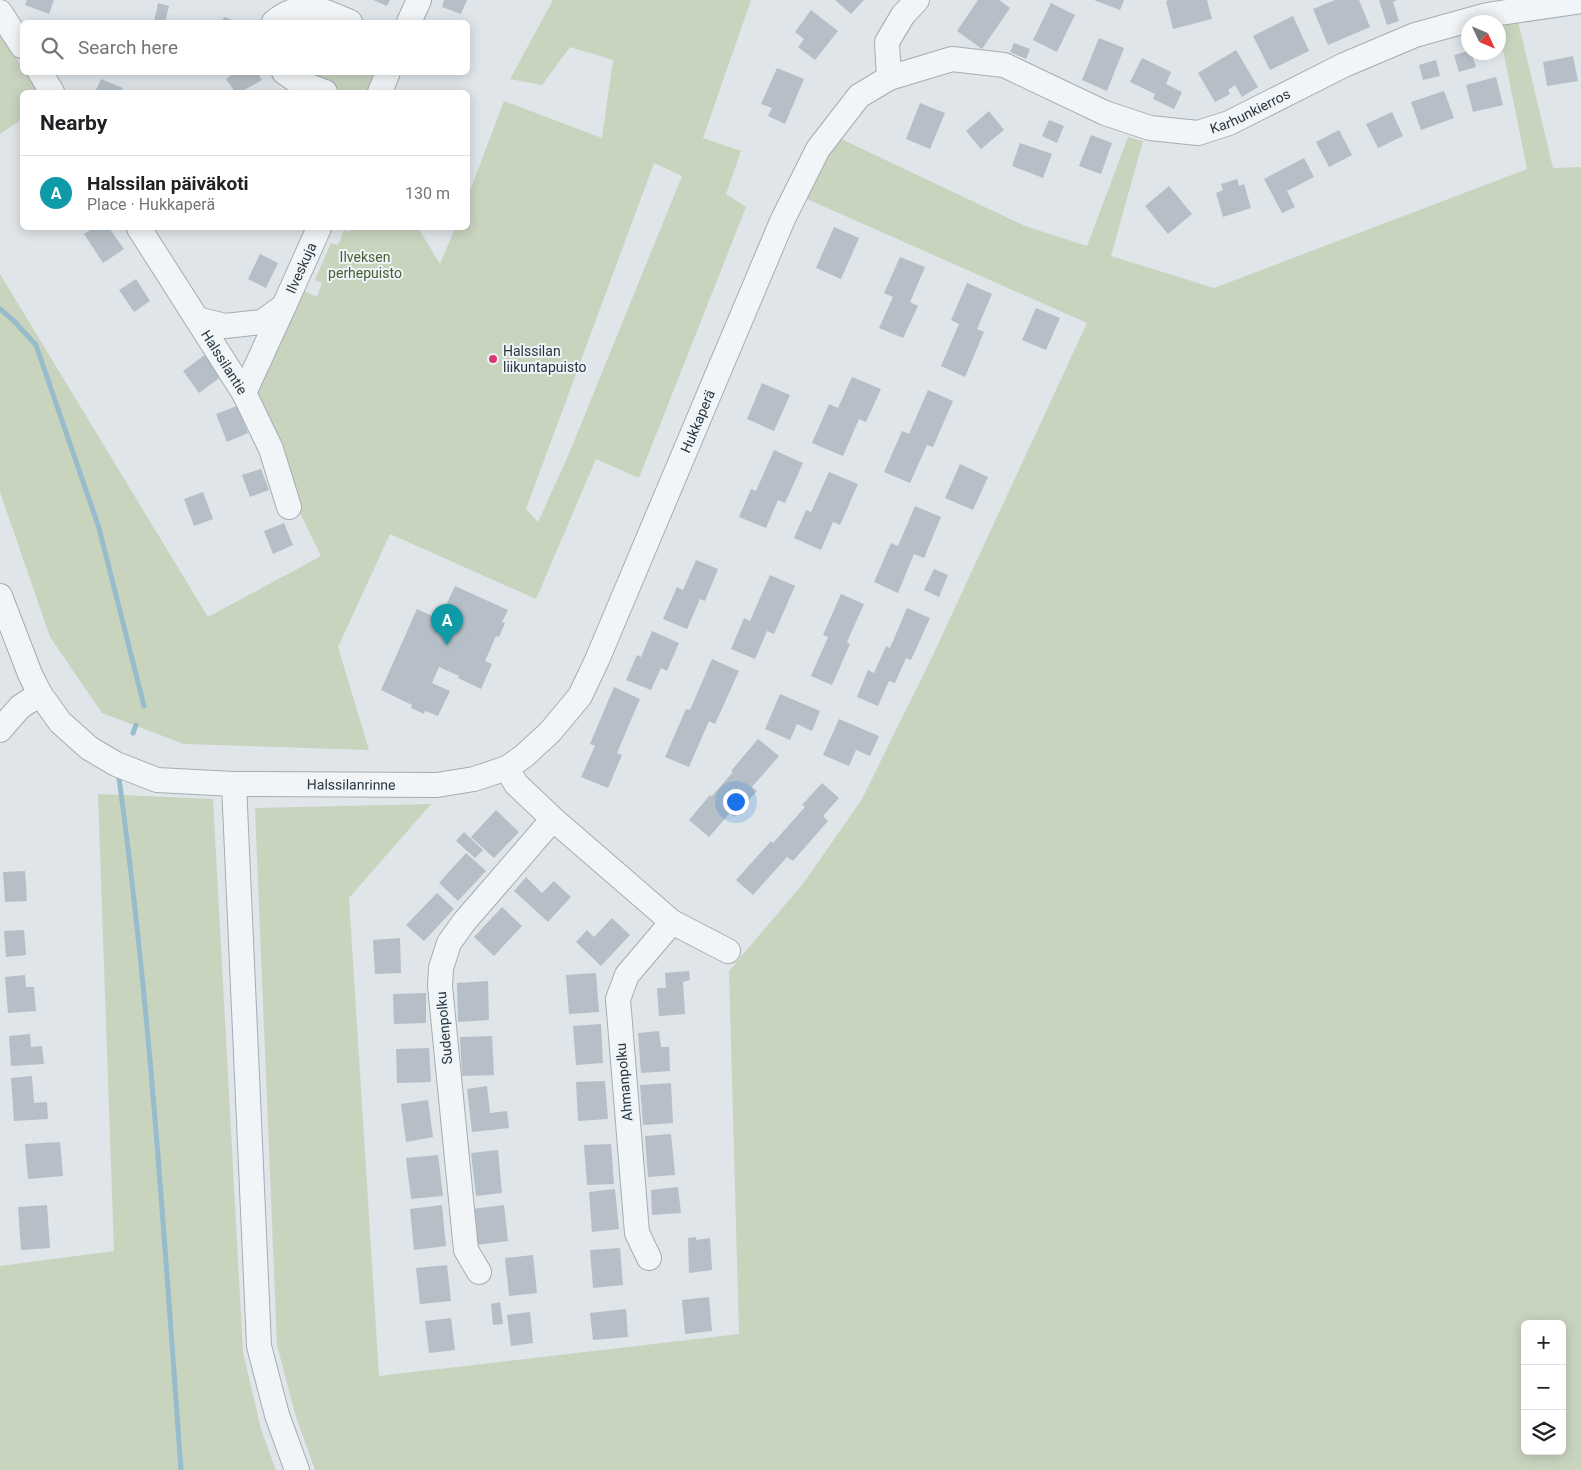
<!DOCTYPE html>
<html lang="en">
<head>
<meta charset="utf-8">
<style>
  :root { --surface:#fff; --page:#f2f2f2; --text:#202124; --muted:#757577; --line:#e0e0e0; --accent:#0b8043 }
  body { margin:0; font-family:Roboto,sans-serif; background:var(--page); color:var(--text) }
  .controls { position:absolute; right:15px; bottom:15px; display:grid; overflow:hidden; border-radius:8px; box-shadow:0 2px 12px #0003 }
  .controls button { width:45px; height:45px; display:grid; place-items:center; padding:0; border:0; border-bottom:1px solid var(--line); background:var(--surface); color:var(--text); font:25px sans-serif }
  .compass { position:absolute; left:1461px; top:15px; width:45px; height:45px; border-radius:50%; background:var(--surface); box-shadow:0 2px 12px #0003; rotate:134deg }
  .you { position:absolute; left:735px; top:801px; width:18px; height:18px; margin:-12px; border:4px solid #fff; border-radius:50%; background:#1a73e8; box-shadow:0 0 0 8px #1a73e833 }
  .badge { display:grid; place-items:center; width:32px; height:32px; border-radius:50%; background:var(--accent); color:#fff; font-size:16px; font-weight:700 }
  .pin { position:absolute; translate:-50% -41px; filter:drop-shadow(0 1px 2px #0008) }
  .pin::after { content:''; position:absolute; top:26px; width:18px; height:15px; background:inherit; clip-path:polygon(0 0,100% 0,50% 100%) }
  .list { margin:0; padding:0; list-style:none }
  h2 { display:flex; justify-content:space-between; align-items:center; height:65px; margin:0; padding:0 20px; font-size:21px }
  h2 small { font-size:16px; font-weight:400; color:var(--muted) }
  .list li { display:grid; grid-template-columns:32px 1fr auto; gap:15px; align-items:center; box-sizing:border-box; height:75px; padding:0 20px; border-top:1px solid var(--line) }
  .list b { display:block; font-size:19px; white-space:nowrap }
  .list p { margin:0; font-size:16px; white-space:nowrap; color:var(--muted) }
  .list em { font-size:16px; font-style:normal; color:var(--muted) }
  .icon { flex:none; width:28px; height:28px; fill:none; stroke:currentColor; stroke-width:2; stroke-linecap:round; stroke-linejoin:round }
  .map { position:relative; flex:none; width:1581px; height:1470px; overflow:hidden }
  .search { position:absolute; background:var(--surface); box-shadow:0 2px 12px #0003; left:20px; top:20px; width:450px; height:55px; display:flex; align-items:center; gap:12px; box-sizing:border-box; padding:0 18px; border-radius:8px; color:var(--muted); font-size:19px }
  .panel { position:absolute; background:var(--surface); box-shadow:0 2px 12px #0003; left:20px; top:90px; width:450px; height:140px; border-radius:8px }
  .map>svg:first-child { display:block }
  .green { fill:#c9d4bf; fill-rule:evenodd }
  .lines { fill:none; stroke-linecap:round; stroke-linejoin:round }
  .stream { stroke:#97bccc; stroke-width:5 }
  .building { fill:#b6bfc7 }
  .minor-casing { stroke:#a4adb4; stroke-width:26 }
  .minor { stroke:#f2f5f7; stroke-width:24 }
  .poi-dot { fill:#d93a72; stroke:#eff4f7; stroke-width:2 }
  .labels { text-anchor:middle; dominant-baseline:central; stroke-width:4; stroke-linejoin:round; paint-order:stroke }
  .street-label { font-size:14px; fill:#263642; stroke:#eff4f7 }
  .park-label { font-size:14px; fill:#445f33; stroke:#eff4f7 }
  .poi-label { font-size:14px; fill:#263642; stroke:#eff4f7; text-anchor:start }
</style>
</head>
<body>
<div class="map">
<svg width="1581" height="1470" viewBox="0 0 1581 1470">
  <rect width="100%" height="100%" fill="#dfe5e9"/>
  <path class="green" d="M553,0H751L703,138L741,151L726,194L746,207L639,478L596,459L536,599L390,534L338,647L369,750L184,744L102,713L50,637L0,492V274L208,617L321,556L283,478L257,399L259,384L304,291L317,297L322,283L315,280L331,243L338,245L344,230L350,232L353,228H418L440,264L455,228H468V196L504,101L602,138L613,60L570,47L542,85L510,79ZM654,163L682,176L568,456L538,522L526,509Z
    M1518,21L1553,168L1581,167V1470H315L295,1414L277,1345L255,808L431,804L349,898L379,1376L739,1334L729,971L805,881L862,799L932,657L1087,323L807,199L837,137L1025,226L1087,246L1128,137L1143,141L1111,256L1214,288L1527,169L1499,30V24ZM1525,1324H1562V1451H1525Z
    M0,32L22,67V72L26,73L39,92H22V119L0,134Z
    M284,73H388L380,92H325Z
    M98,794L213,799L243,1352L261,1429L276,1470H0V1266L114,1251Z"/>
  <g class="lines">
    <path class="stream" d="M0,309L14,321L36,345L99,528L144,706
      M133,733L136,725
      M118,771C150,1003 164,1237 181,1470"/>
  </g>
  <path class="building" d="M27,0H54L49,14L25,5Z
    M373,0H390L387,6Z
    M444,0H467L461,14L442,7Z
    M835,0H864L851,14Z
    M978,0H999L1010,8L982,49L957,31Z
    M1094,0H1124L1120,10Z
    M1170,0H1207L1212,19L1173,29L1166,1Z
    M1335,0H1359L1370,27L1328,45L1313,9Z
    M1379,0H1397L1393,2L1399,21L1387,25Z
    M158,3L169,6L165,22H154Z
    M1051,3L1075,15L1057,52L1033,40Z
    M811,10L838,31L815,60L798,47L804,39L795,32Z
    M1293,16L1309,51L1270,70L1253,36Z
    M224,17L239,22H222Z
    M1099,38L1124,48L1107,91L1082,80Z
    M1014,43L1030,49L1026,59L1010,52Z
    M1236,50L1258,87L1242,97L1235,85L1228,90L1230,94L1215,102L1198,73Z
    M1468,51V52H1471L1476,67L1459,72L1454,55Z
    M1573,56L1578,81L1547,86L1543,62Z
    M1142,58L1171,72L1166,84L1182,92L1174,109L1153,99L1155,94L1130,82Z
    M1436,60L1440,76L1423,80L1419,65Z
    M777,68L804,79L785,124L768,116L772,108L761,104Z
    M236,72H257L262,80L241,92H235L226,79Z
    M1496,77L1503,105L1473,112L1466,85Z
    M101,79L123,88L121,92H95Z
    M1444,91L1454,118L1421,130L1411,102Z
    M920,103L945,113L930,149L906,139Z
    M989,111L1004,130L981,149L966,131Z
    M1392,112L1403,136L1378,148L1366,124Z
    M1049,120L1064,126L1057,143L1042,136Z
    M1339,130L1352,155L1329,167L1316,142Z
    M1091,135L1112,143L1101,174L1079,166Z
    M1020,143L1052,154L1043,178L1012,166Z
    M1304,158L1314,177L1287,191L1295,207L1282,213L1264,179Z
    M1237,179L1239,186L1244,184L1251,208L1223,217L1216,193L1223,190L1221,184Z
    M1169,186L1192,214L1168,234L1145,206Z
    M834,227L859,238L841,279L816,268Z
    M94,228H109L124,249L103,263L84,234Z
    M260,254L278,263L266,288L248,279Z
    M900,257L925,267L910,302L918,306L903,338L879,328L893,297L884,293Z
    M136,279L150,301L134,312L119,290Z
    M967,283L992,294L977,329L984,332L965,377L941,366L959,324L951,320Z
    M1036,308L1060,318L1046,350L1022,340Z
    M206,354L222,376L199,393L183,371Z
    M852,377L881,389L866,422L859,419L843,456L812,443L829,404L838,408Z
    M762,383L790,395L774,431L747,419Z
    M928,390L953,401L933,447L927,445L910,483L884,472L902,431L909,434Z
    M237,406L248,433L227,442L216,414Z
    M774,450L803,463L785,503L778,500L766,528L739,517L751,489L756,491Z
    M960,464L988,477L973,510L945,498Z
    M261,469L269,490L250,497L242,475Z
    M829,472L858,484L840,525L833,522L821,550L794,538L806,510L811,512Z
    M203,492L213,519L194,526L184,499Z
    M915,506L941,517L924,558L914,554L898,593L874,582L891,543L898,546Z
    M284,523L293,545L273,554L264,531Z
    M696,560L718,569L705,601L700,599L687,629L663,619L677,587L683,590Z
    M934,569L948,575L939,597L924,590Z
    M770,575L795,586L774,634L767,631L755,659L731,649L744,618L750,621Z
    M455,586L508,610L502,622L505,623L499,637L496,636L485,661L492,664L481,689L458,678L459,676L439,667L432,683L450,691L438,716L425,711L424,714L411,708L412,705L381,690L417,609L454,626L459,615L444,609Z
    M841,594L864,604L847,642L850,644L832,685L811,676L828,637L823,635Z
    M907,608L930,618L911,660L906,658L895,683L889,681L878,706L857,697L868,670L874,673L886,646L890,648Z
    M652,631L679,643L667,671L661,668L651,690L626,680L637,655L641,657Z
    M712,659L739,671L715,724L709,721L689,767L665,757L686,709L690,710Z
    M614,687L640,699L617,753L622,755L608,788L581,777L595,746L590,744Z
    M780,694L820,711L812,731L797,724L790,740L765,729Z
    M839,719L879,736L870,756L856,750L849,766L823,755Z
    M758,739L779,756L752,787L757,791L734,817L730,813L709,837L689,820L710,795L712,796L733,772L731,771Z
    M822,783L839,798L823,816L828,821L793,861L787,857L753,895L736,880L771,841L773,843L805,807L802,805Z
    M496,810L519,832L494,858L471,837Z
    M464,832L483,850L475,858L456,841Z
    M466,853L486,871L458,901L439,883Z
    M25,871L27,901L5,902L3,872Z
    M526,877L542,893L554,881L571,897L548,922L514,891Z
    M437,893L454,909L424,941L406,925Z
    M502,907L522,926L494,956L474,937Z
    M612,918L630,935L601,966L576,942L587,930L594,937Z
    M24,930L26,955L6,957L4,931Z
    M400,938L401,973L375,974L373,940Z
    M689,971L690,980L683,982L685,1014L659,1016L657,988H666L665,973Z
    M596,973L599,1012L569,1014L566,975Z
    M25,975L26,987H34L36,1011L8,1013L5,977Z
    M488,981L489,1020L458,1022L457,983Z
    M426,993V1023L394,1024L393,994Z
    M601,1024L603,1063L576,1065L573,1026Z
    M659,1031L661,1047H669L670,1071L641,1073L638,1033Z
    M30,1034L31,1047L42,1046L44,1064L11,1066L9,1036Z
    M492,1036L494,1075L462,1076L460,1037Z
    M429,1048L431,1082L397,1083L396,1049Z
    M32,1076L34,1103L47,1102L48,1119L14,1121L11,1078Z
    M605,1081L608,1119L578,1121L576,1082Z
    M671,1083L673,1123L643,1125L640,1085Z
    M487,1086L490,1113L507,1111L509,1128L472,1132L467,1089Z
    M428,1100L433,1137L406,1142L401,1104Z
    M671,1134L675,1175L648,1177L645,1136Z
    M60,1142L63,1176L28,1179L25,1144Z
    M611,1144L614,1184L587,1185L584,1145Z
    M498,1150L502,1193L476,1196L471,1153Z
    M438,1155L443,1196L411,1199L406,1158Z
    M678,1187L681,1213L652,1215L651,1190Z
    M615,1189L619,1229L592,1232L589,1192Z
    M47,1205L50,1248L21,1250L18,1207Z
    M442,1205L446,1246L414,1250L410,1209Z
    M504,1205L508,1241L476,1245L472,1209Z
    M696,1237V1240L710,1238L712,1270L689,1273L688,1238Z
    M620,1248L623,1285L593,1288L590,1250Z
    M533,1255L537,1293L509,1296L505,1258Z
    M447,1265L451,1301L420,1304L416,1268Z
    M709,1297L712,1331L685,1334L682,1300Z
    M500,1302L503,1324L493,1325L491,1304Z
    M626,1309L628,1337L593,1340L590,1313Z
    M530,1312L533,1343L511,1346L507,1315Z
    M451,1318L455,1350L429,1353L425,1321Z"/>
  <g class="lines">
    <defs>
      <g id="minor">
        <path d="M0,12L22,46"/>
        <path d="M274,22C301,0 321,9 350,22"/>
        <path d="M409,22L419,0"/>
        <path d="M40,72L52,92"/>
        <path d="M284,72L298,82L325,92"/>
        <path d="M889,78L887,42L903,15L917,0"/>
        <path d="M380,92L388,72"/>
        <path id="s1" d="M139,228L244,393L271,449L289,507"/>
        <path id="s2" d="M197,319L225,326L262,322L284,306L319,228"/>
        <path d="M244,393L284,306"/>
        <path id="s3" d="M0,596L30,674L40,694L60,722L89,748L116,764L157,780L234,784L437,785L474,779L507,768L524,756L550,732L580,696L597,660L783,219L818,149L859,96L889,78L952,59L1004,65L1105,113L1150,128L1198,133L1229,123L1344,65L1415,35L1487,15L1581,1"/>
        <path d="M0,730L20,707L40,694"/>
        <path d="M507,768L516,784L553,819L672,922L728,951"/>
        <path d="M234,784L259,1346L277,1415L297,1470"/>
        <path d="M649,1258L637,1233L618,999L627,975L672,922"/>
        <path d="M479,1272L466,1250L440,986L441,968L449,943L464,922L553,819"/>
      </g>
    </defs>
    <use href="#minor" class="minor-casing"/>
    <use href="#minor" class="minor"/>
  </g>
  <circle class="poi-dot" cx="493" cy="359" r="5"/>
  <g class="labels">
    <g class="street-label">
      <text stroke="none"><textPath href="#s3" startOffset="1791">Karhunkierros</textPath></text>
      <text stroke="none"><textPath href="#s2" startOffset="135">Ilveskuja</textPath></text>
      <text stroke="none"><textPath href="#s1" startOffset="159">Halssilantie</textPath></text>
      <text stroke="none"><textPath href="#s3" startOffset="1009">Hukkaperä</textPath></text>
      <text stroke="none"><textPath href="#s3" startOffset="449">Halssilanrinne</textPath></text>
      <text transform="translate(444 1028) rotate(-95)">Sudenpolku</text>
      <text transform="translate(624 1082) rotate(-95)">Ahmanpolku</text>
    </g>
    <g class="park-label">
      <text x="365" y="257">Ilveksen<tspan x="365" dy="16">perhepuisto</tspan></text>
    </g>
    <g class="poi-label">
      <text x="503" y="351">Halssilan<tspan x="503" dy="16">liikuntapuisto</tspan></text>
    </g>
  </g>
</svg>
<div class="controls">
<button>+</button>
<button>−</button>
<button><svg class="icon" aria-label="layers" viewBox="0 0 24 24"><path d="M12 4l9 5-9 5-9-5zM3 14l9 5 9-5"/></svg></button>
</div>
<svg class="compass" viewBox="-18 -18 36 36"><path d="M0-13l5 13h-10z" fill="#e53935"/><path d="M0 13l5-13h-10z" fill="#757577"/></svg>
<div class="you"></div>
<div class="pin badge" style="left:447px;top:645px;background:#0f9aa8">A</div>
<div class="search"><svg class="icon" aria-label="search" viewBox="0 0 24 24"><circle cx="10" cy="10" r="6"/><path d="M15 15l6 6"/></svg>Search here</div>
<section class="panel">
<h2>Nearby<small></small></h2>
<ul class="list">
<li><span class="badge" style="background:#0f9aa8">A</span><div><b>Halssilan päiväkoti</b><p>Place · Hukkaperä</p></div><em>130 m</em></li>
</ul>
</section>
</div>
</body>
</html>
